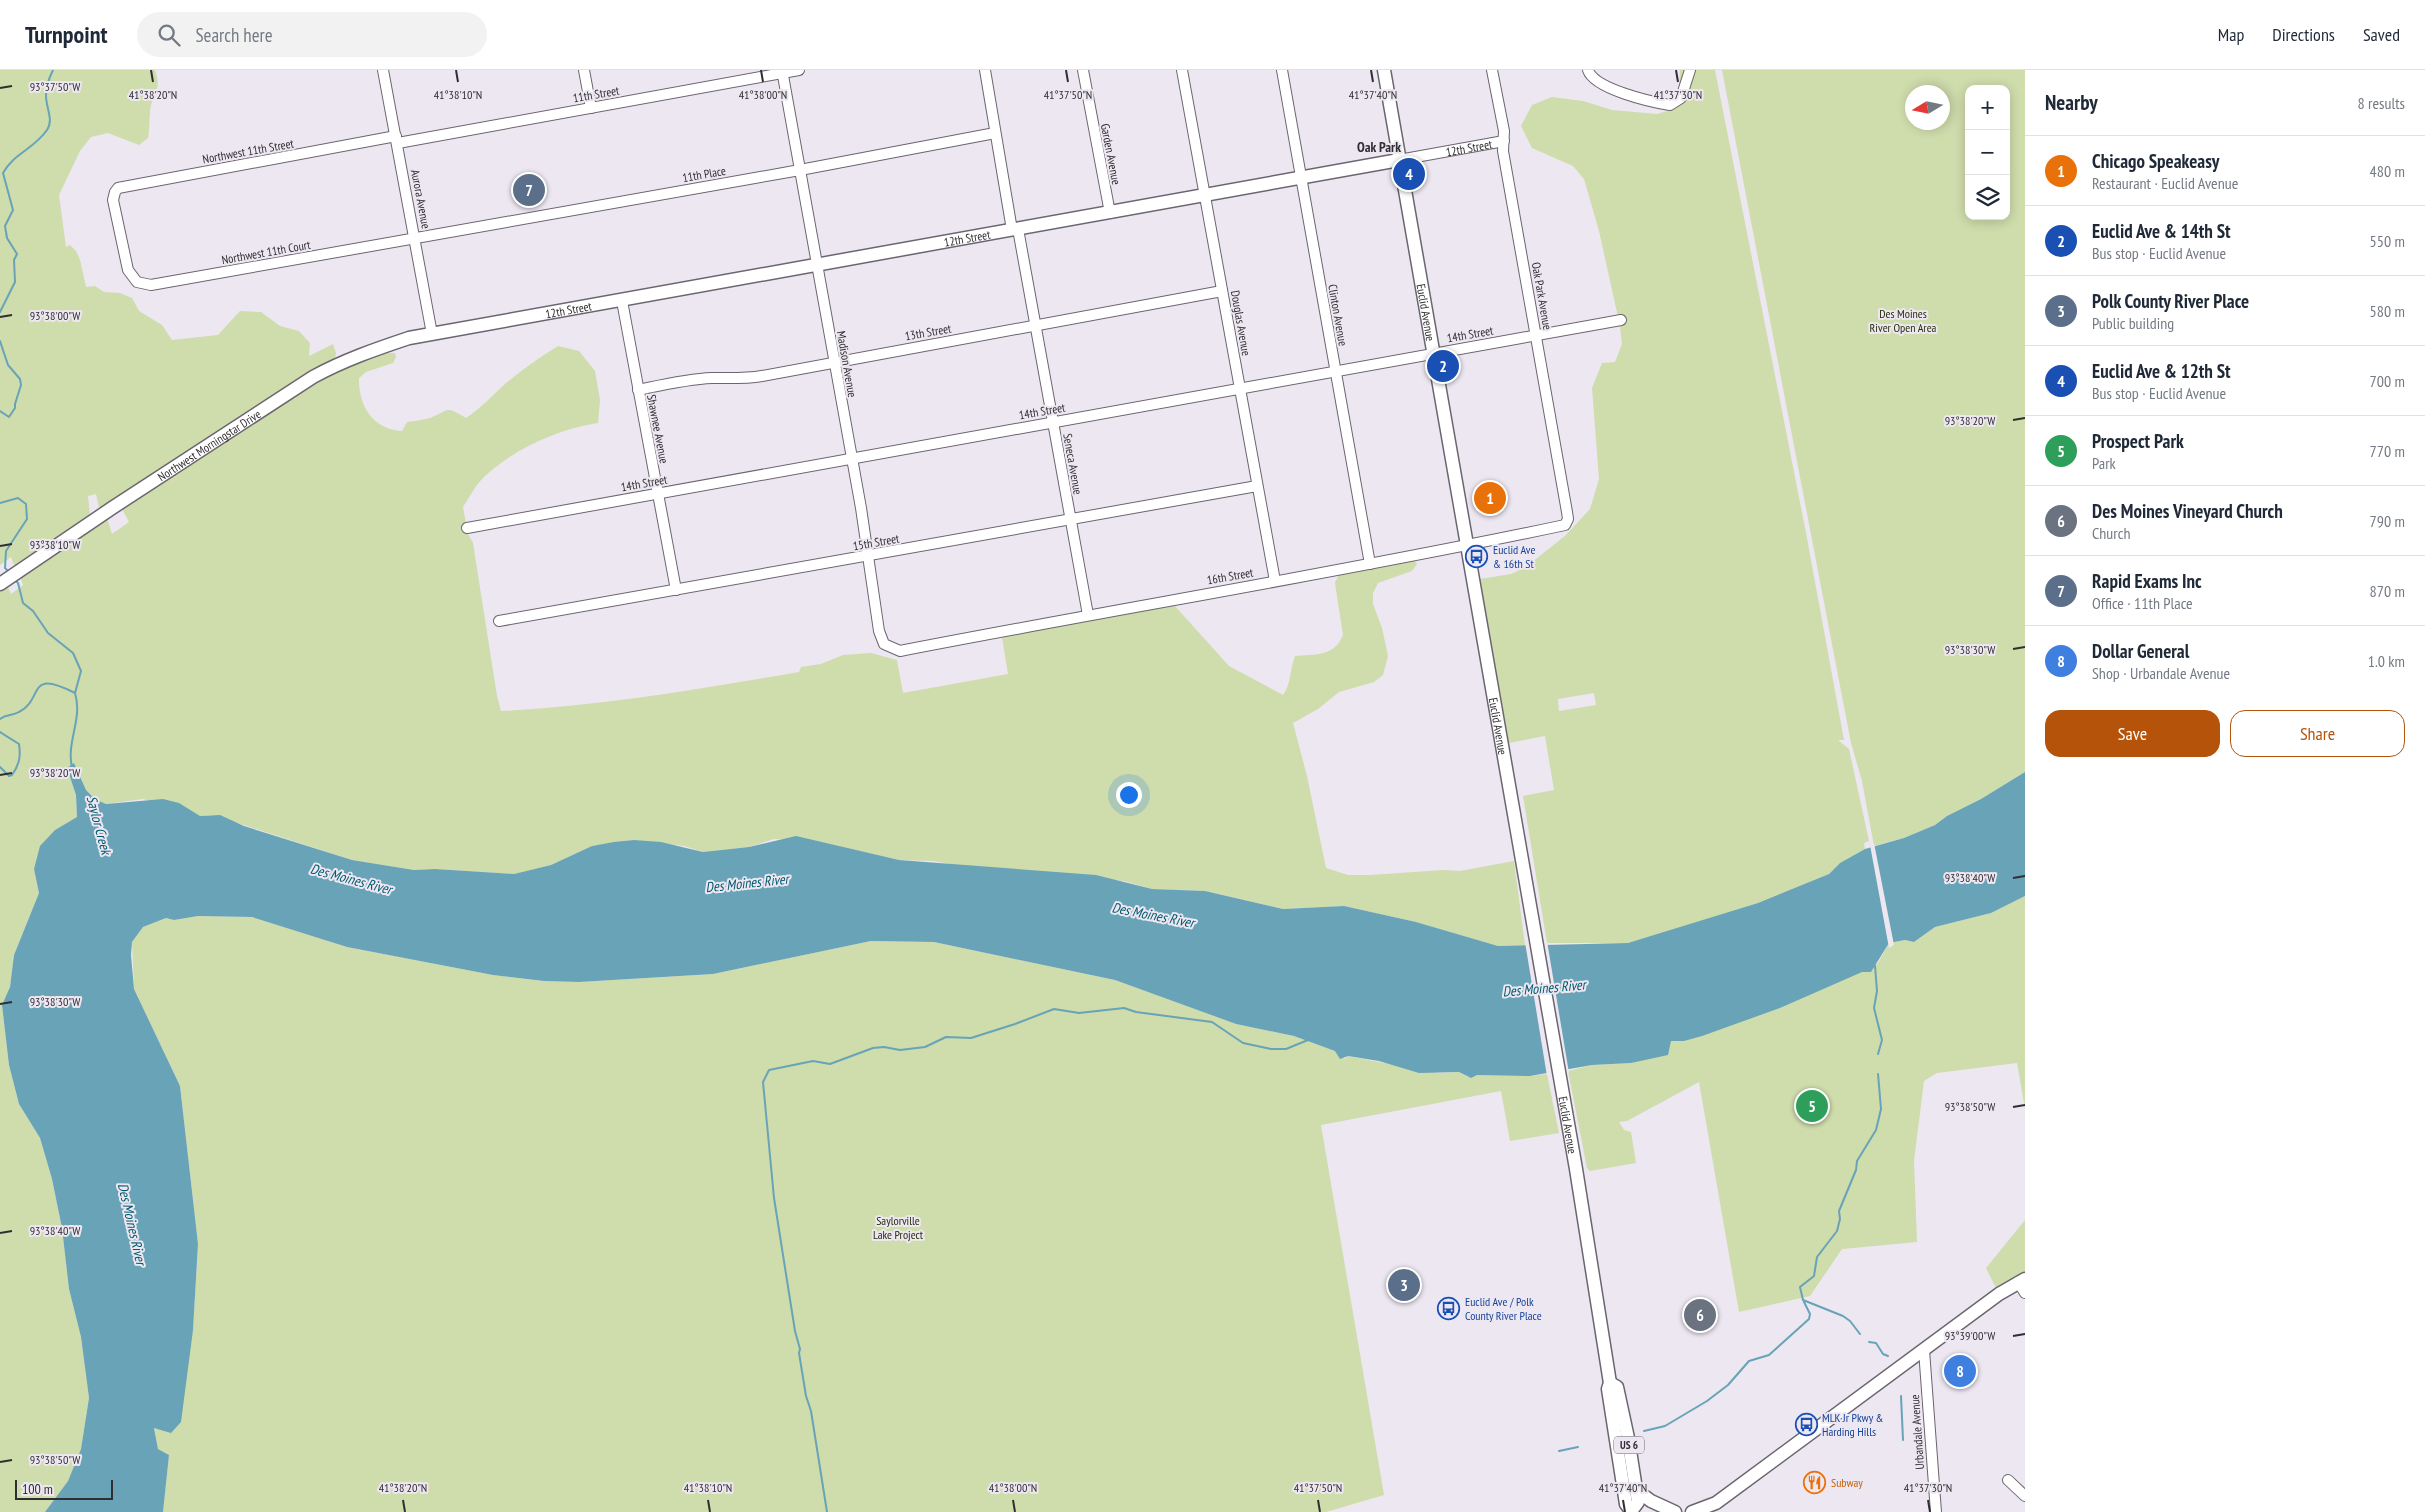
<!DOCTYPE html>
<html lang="en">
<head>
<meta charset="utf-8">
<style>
  :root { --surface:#fff; --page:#f2f2f3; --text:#1f2937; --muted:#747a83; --line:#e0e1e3; --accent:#b45309 }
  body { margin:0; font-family:"PT Sans Narrow",sans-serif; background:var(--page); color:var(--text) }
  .controls { position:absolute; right:15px; top:15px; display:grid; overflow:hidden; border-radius:10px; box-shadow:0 2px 12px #0003 }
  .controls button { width:45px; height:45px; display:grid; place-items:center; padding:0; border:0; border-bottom:1px solid var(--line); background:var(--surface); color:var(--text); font:25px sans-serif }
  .compass { position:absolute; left:1905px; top:15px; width:45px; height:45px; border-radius:50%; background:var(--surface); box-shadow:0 2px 12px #0003; rotate:260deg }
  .scale { position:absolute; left:15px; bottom:12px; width:98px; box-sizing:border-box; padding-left:5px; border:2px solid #302e32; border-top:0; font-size:14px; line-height:18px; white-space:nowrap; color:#302e32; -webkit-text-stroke:4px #ede7f1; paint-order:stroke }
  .you { position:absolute; left:1128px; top:724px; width:18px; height:18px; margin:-12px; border:4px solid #fff; border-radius:50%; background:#1a73e8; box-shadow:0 0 0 8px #1a73e833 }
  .badge { display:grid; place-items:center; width:32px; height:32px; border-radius:50%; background:var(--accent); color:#fff; font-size:16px; font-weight:700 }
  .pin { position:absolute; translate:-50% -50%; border:2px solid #fff; box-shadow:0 1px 5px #0006 }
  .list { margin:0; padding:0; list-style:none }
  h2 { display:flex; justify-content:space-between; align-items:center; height:65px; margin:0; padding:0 20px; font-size:21px }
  h2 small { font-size:16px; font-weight:400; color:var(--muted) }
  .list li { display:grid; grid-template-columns:32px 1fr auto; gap:15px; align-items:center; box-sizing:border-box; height:70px; padding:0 20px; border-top:1px solid var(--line) }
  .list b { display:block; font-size:19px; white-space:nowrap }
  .list p { margin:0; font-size:16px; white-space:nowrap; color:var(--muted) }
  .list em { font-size:16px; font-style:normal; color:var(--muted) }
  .actions { display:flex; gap:10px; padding:15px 20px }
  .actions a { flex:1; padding:11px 0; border:1px solid var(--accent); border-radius:15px; text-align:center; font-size:18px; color:var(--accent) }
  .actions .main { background:var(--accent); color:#fff }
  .icon { flex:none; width:28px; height:28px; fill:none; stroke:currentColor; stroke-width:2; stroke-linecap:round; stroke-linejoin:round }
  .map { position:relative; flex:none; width:2025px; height:1442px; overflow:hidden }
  header { display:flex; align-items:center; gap:30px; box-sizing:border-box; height:70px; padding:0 25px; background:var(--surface); border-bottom:1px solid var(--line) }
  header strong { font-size:24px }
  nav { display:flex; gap:28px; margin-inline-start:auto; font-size:18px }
  .search { width:350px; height:45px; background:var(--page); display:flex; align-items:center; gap:12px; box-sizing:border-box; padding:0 18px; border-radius:28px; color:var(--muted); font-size:19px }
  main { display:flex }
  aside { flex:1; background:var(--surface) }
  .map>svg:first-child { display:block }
  .green { fill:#cfdcac; fill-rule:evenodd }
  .water { fill:#68a3b7 }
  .pier { fill:#ede7f1 }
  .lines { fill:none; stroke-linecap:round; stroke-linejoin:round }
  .stream { stroke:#68a3b7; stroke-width:2 }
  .minor-casing { stroke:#6a656e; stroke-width:12 }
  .major-casing { stroke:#6a656e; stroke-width:15 }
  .minor { stroke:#fff; stroke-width:10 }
  .major { stroke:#fff; stroke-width:12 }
  .ticks { fill:none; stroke:#302e32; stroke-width:2 }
  .labels { text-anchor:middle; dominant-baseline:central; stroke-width:4; stroke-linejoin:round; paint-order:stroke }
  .shield { fill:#ede7f1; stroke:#69666b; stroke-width:1 }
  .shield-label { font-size:11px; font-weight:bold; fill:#302e32 }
  .street-label { font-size:12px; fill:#302e32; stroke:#ede7f1 }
  .park-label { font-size:12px; fill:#272f08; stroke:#ede7f1 }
  .transit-label { font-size:12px; fill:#164399; stroke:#ede7f1; text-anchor:start }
  .food-label { font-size:12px; fill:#c56008; stroke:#ede7f1; text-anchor:start }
  .neighbourhood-label { font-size:14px; font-weight:bold; fill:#302e32; stroke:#ede7f1 }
  .water-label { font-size:14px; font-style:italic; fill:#01596e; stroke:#ede7f1 }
  .ticks-label { font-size:12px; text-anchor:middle; fill:#302e32; stroke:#ede7f1; stroke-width:4; stroke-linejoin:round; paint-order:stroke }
</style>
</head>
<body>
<header>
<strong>Turnpoint</strong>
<div class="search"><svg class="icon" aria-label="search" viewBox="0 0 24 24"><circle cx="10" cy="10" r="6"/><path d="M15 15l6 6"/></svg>Search here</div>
<nav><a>Map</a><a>Directions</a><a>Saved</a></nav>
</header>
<main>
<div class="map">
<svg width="2025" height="1442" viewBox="0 0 2025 1442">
  <rect width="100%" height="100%" fill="#ede7f1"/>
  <path class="green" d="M0,0H155C161,18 156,19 151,35C149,43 150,58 148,68L139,75L108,63L91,67L80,81L59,125L66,177L70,175L76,181L80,190L86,217L95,216L104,222L120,223L132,228L139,241L162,255L172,270L218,265L240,241L261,242L280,256L299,261L310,273L309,286L333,274L336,283L335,289L315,299L103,438L99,437L96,424L88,426L90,445L15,498L11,487L0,495Z
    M1680,0H1715L1806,463L1844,670H1838L1849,679L1869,771L1864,773L1865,779L1840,793L1829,804L1758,833L1674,860L1628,873H1547L1523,726L1554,720L1545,666L1509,673L1480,509L1511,504L1526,497L1566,465L1590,439L1599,409L1592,318L1602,293L1615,292L1622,274L1620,256L1599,161L1584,109L1573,96L1532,78L1521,56L1532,35L1552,27L1583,31L1612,40L1657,44L1674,39L1679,20ZM1594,623L1596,635L1559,641L1558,629Z
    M1722,0H2025V702L1981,729L1947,746L1935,755L1904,768L1874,776L1862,711L1851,673ZM1969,19H2006V146H1969ZM1912,22H1942V52H1912Z
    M558,276L579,281L595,301L600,330L598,353C558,359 513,379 483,408C475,416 469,428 463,437L468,464L473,473L497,626L501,641C601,636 700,619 799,602L801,597L821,594L843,585L871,583L897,590L903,623L1008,604L1002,567L1011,564L1174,535L1229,596L1283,625C1291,615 1290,599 1295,586C1316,584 1334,587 1343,565L1335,513L1339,504L1414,490L1417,494L1412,501L1378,513L1373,523V534L1382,558L1388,586L1383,605L1374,612L1339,622L1318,639L1293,653L1307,706L1326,798L1348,805H1370L1444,800L1460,801L1514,791L1525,875L1498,876L1416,852L1344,836L1283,839L1205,821L1152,819L1124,811L962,796L933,791L899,790L812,771L774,769L749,777L703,782L684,776L634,770L592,776L551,795L514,804L435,799L414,800L352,790L213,745L200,746L143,729L106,734L95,729L86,720L74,693L67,698L76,725L77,747L55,760L34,799L39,823L14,885L10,917L2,935L9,995L19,1034L40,1068L52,1109L62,1158L69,1219L81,1267L89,1328L81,1379L68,1411L45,1442H0V520L7,515L11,524L23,515L20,506L107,448L112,464L129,452L121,437L322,308L384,283H395L396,287L393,293L366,302L359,308C358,335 373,360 402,361L407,352C414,351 423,350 430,348C451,340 444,335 466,348C481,338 491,327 504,315C521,300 539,288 558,276Z
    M2025,826V1039L2017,993L1937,1003L1924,1011L1914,1091L1917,1172L1842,1179L1810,1226L1739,1242L1699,1012L1627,1051L1619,1052L1624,1060L1631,1062L1636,1093L1590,1101L1587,1098L1568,1001L1592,995L1631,993L1670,971H1684L1780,938L1878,893L1889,873L1905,870L1914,872L1935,857L1991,843Z
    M198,846L252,847L347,877L493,905L544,911L579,912L713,904L871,871L934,872L1115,910L1236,954L1294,966L1336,981L1345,989L1347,986L1439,1003L1459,1002L1468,1007L1477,1005L1530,1006L1547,1004L1559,1063L1510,1071L1501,1021L1321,1055L1384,1425L1326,1442H163L169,1385L158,1379L154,1357L193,1260L198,1174L180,1016L134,919L132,872L143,857L166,848L174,850Z
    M2025,1150V1209L1999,1224L1986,1198Z"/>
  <path class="water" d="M74,693L86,720L95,729L106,734L163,729L179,733L200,746L220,745L244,756L352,790L414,800L435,799L514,804L551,795L592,776L614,772L634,770L661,772L703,782L749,777L796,766L899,790L1096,805L1152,819L1205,821L1283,839L1344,836L1416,852L1498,876L1628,873L1758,833L1829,804L1840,793L1865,779L1904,768L1935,755L1947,746L1981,729L2025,702V826L1991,843L1935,857L1914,872L1905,870L1889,873L1871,902H1862L1780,938L1702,966L1684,971H1671L1668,985L1631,993L1592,995L1530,1006L1477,1005L1471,1008L1459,1002L1419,1003L1379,991L1348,986L1340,989L1335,981L1294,966L1236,954L1115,910L934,872L871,871L713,904L579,912L544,911L493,905L347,877L252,847L198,846L174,850L166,848L143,857L132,872L131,885L134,919L180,1016L198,1174L193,1260L181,1352L171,1363L154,1358L158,1379L169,1385L163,1442H45L68,1411L81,1379L89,1328L81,1267L69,1219L62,1158L52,1109L40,1068L19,1034L9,995L2,935L10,917L14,885L39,823L34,799L40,776L55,760L77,747L76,725L67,698Z"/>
  <path class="pier" d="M1874,773L1894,875L1889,878L1870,775Z
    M1547,871L1569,1003L1547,1006L1525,872Z"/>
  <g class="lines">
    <path class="stream" d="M0,242L15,212L14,190L17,184L7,168L5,156L13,140L3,103C13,84 34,79 47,60C54,50 46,38 46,26C46,18 49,8 53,0
      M0,271L8,295L20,309L21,315L15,334V338L9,347L0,341
      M0,433L18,428L26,434L27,449L6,481L5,498L9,502
      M15,510L18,513L23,533L33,541L48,563L73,583L81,601L75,623
      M0,649C6,644 12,646 19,642C45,629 25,598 75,623C83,649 66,672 72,697
      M0,662L19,674C21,687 19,695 12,705L9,706L0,697
      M1875,896L1877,921L1874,938L1882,970L1878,984
      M1860,1264L1850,1251L1843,1246L1803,1230L1800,1217L1814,1206L1817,1187L1837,1161L1840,1149L1839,1141L1856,1100L1857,1091L1876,1060L1881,1039L1878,1004
      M1869,1272L1876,1273L1883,1284L1888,1286
      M1901,1326L1903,1370
      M1644,1361L1665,1356L1707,1331L1728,1315L1749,1291L1769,1285L1809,1249L1810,1244L1804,1232
      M1559,1381L1578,1377
      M827,1442L811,1341L806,1326L799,1283L800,1279L795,1261L774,1128L763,1012L769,1000L813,991L830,994L873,978L884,977L900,980L925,977L946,967L971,968L1015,954L1054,939L1079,943L1124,938L1136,942L1212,952L1243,973L1271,979H1286L1308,970"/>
    <defs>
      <g id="minor">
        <path d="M383,0L432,264"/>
        <path d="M584,0L591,38"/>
        <path d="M782,0L861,438L879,561L884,574L900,581C1121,538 1344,502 1565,455L1568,449L1567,442L1503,81L1504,61L1492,0"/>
        <path d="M985,0L1012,160"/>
        <path d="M1083,0L1110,143"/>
        <path d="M1182,0L1275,511"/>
        <path d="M1282,0L1370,494"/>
        <path d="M1588,0C1594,19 1651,32 1670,35L1681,28L1690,0"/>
        <path d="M396,66L118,118L115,122L113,130L128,200L137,212L151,215L800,100L995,63"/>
        <path d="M398,73L799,0"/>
        <path id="s1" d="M1399,90L1504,71"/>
        <path d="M1018,159L1088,545"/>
        <path d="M622,231L676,520"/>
        <path d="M638,320C662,315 687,309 712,308C729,308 744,309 762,306L1222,221"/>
        <path d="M467,458L1621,250"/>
        <path d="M499,551L1257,416"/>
        <path d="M2018,1212L2025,1223"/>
        <path d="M1924,1280L1936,1442"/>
        <path d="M2008,1410L2025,1426"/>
      </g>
      <g id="major">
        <path id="s2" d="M1384,0L1576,1099L1610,1313L1608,1319L1626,1434L1632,1442"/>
        <path id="s3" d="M0,514L112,438L313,307C344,290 376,279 409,268L1399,90"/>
        <path d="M1610,1313L1617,1317L1628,1368L1638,1432L1632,1440"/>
        <path d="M1636,1420L1651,1431L1675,1442"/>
        <path d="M1692,1442L1716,1433L1999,1224L2025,1209"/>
      </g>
    </defs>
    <use href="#minor" class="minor-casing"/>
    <use href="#major" class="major-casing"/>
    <use href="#minor" class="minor"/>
    <use href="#major" class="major"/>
  </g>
  <path class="ticks" d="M151,0L153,12M456,0L458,12M761,0L763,12M1066,0L1068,12M1371,0L1373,12M1676,0L1678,12M0,18L12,16M0,247L12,245M2013,350L2025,348M0,476L12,474M2013,579L2025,577M0,705L12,703M2013,808L2025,806M0,934L12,932M2013,1037L2025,1035M0,1163L12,1161M2013,1266L2025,1264M0,1392L12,1390M403,1430L405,1442M708,1430L710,1442M1013,1430L1015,1442M1318,1430L1320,1442M1623,1430L1625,1442M1928,1430L1930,1442"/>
  <defs>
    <symbol id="bus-ring" viewBox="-11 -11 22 22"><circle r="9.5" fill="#ede7f1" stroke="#1a4fb4" stroke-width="1.5"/><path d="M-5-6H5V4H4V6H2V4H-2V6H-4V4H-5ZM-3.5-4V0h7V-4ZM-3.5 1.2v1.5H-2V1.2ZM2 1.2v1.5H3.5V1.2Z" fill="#1a4fb4"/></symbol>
    <symbol id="restaurant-ring" viewBox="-11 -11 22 22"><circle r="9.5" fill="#ede7f1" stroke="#e8710a" stroke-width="1.5"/><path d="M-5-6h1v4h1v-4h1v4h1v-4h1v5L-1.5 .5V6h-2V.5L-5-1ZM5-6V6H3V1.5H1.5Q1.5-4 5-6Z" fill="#e8710a"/></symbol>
  </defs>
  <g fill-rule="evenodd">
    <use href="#bus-ring" x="1464" y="474" width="25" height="25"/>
    <use href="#bus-ring" x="1436" y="1226" width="25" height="25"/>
    <use href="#bus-ring" x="1794" y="1342" width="25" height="25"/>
    <use href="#restaurant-ring" x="1802" y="1400" width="25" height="25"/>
  </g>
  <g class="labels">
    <rect class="shield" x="1614" y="1366.5" width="30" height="17" rx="4"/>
    <g class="shield-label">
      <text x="1629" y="1375">US 6</text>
    </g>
    <g class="street-label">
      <text transform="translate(596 24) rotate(-10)">11th Street</text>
      <text stroke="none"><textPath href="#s1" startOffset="71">12th Street</textPath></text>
      <text transform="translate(248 81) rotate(-10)">Northwest 11th Street</text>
      <text transform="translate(1111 84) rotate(79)">Garden Avenue</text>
      <text transform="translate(704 104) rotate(-10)">11th Place</text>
      <text transform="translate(421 129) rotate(79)">Aurora Avenue</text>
      <text stroke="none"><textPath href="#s3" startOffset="1046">12th Street</textPath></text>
      <text transform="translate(266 182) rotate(-10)">Northwest 11th Court</text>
      <text transform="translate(1542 226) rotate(80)">Oak Park Avenue</text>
      <text stroke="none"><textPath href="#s3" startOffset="641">12th Street</textPath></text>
      <text stroke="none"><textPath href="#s2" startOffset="246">Euclid Avenue</textPath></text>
      <text transform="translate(1338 245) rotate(80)">Clinton Avenue</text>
      <text transform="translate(1241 253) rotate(80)">Douglas Avenue</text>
      <text transform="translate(928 262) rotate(-10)">13th Street</text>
      <text transform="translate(1470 264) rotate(-10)">14th Street</text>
      <text transform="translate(847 294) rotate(80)">Madison Avenue</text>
      <text transform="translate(1042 341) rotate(-10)">14th Street</text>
      <text transform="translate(658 359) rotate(79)">Shawnee Avenue</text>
      <text stroke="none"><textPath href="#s3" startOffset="251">Northwest Morningstar Drive</textPath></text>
      <text transform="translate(1073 394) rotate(80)">Seneca Avenue</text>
      <text transform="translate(644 413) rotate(-10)">14th Street</text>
      <text transform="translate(876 472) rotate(-10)">15th Street</text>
      <text transform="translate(1230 506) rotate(-10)">16th Street</text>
      <text stroke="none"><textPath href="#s2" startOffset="666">Euclid Avenue</textPath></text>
      <text stroke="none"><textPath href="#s2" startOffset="1071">Euclid Avenue</textPath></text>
      <text transform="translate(1917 1362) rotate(-94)">Urbandale Avenue</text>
    </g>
    <g class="park-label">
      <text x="1903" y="243">Des Moines<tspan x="1903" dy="14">River Open Area</tspan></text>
      <text x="898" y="1150">Saylorville<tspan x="898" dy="14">Lake Project</tspan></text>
    </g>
    <g class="transit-label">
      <text x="1493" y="479">Euclid Ave<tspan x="1493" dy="14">&amp; 16th St</tspan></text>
      <text x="1465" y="1231">Euclid Ave / Polk<tspan x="1465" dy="14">County River Place</tspan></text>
      <text x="1822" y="1347">MLK Jr Pkwy &amp;<tspan x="1822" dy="14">Harding Hills</tspan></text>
    </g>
    <g class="food-label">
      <text x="1831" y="1412">Subway</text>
    </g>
    <g class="neighbourhood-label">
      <text x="1379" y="77">Oak Park</text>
    </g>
    <g class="water-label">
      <text transform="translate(99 755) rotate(75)">Saylor Creek</text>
      <text transform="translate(351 809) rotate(15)">Des Moines River</text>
      <text transform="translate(747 813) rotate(-6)">Des Moines River</text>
      <text transform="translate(1153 845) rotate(11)">Des Moines River</text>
      <text transform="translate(1544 918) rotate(-5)">Des Moines River</text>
      <text transform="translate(132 1154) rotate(77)">Des Moines River</text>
    </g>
  </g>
  <g class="ticks-label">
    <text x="55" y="21">93°37'50"W</text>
    <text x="153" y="29">41°38'20"N</text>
    <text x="458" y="29">41°38'10"N</text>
    <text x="763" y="29">41°38'00"N</text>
    <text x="1068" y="29">41°37'50"N</text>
    <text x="1373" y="29">41°37'40"N</text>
    <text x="1678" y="29">41°37'30"N</text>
    <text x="55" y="250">93°38'00"W</text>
    <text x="1970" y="355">93°38'20"W</text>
    <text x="55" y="479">93°38'10"W</text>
    <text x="1970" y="584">93°38'30"W</text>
    <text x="55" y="707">93°38'20"W</text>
    <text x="1970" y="812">93°38'40"W</text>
    <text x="55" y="936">93°38'30"W</text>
    <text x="1970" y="1041">93°38'50"W</text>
    <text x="55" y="1165">93°38'40"W</text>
    <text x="1970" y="1270">93°39'00"W</text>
    <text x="55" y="1394">93°38'50"W</text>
    <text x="403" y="1422">41°38'20"N</text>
    <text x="708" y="1422">41°38'10"N</text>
    <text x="1013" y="1422">41°38'00"N</text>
    <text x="1318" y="1422">41°37'50"N</text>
    <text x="1623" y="1422">41°37'40"N</text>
    <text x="1928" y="1422">41°37'30"N</text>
  </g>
</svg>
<div class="controls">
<button>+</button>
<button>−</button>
<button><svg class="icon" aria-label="layers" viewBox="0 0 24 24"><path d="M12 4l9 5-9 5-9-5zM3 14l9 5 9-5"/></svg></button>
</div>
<svg class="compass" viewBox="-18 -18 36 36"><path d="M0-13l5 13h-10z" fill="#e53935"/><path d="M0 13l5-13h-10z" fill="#747a83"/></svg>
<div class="scale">100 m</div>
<div class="you"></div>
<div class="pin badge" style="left:1490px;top:428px;background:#e8710a">1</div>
<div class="pin badge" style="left:1443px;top:296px;background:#1a4fb4">2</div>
<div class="pin badge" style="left:1404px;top:1215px;background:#5c6f8a">3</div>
<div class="pin badge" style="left:1409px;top:104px;background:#1a4fb4">4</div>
<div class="pin badge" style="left:1812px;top:1036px;background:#2e9e5b">5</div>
<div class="pin badge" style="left:1700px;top:1245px;background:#6b7280">6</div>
<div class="pin badge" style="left:529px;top:120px;background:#5c6f8a">7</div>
<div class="pin badge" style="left:1960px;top:1301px;background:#3f7fe0">8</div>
</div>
<aside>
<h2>Nearby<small>8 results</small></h2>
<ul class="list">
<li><span class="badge" style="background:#e8710a">1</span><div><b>Chicago Speakeasy</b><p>Restaurant · Euclid Avenue</p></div><em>480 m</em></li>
<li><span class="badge" style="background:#1a4fb4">2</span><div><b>Euclid Ave &amp; 14th St</b><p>Bus stop · Euclid Avenue</p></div><em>550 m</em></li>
<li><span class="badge" style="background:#5c6f8a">3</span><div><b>Polk County River Place</b><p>Public building</p></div><em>580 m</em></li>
<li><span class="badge" style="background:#1a4fb4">4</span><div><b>Euclid Ave &amp; 12th St</b><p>Bus stop · Euclid Avenue</p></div><em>700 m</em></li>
<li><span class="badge" style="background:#2e9e5b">5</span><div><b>Prospect Park</b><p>Park</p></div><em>770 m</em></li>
<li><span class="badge" style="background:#6b7280">6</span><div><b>Des Moines Vineyard Church</b><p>Church</p></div><em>790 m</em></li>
<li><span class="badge" style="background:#5c6f8a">7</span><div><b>Rapid Exams Inc</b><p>Office · 11th Place</p></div><em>870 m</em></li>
<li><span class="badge" style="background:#3f7fe0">8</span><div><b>Dollar General</b><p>Shop · Urbandale Avenue</p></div><em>1.0 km</em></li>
</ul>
<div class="actions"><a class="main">Save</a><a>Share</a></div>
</aside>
</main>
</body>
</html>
